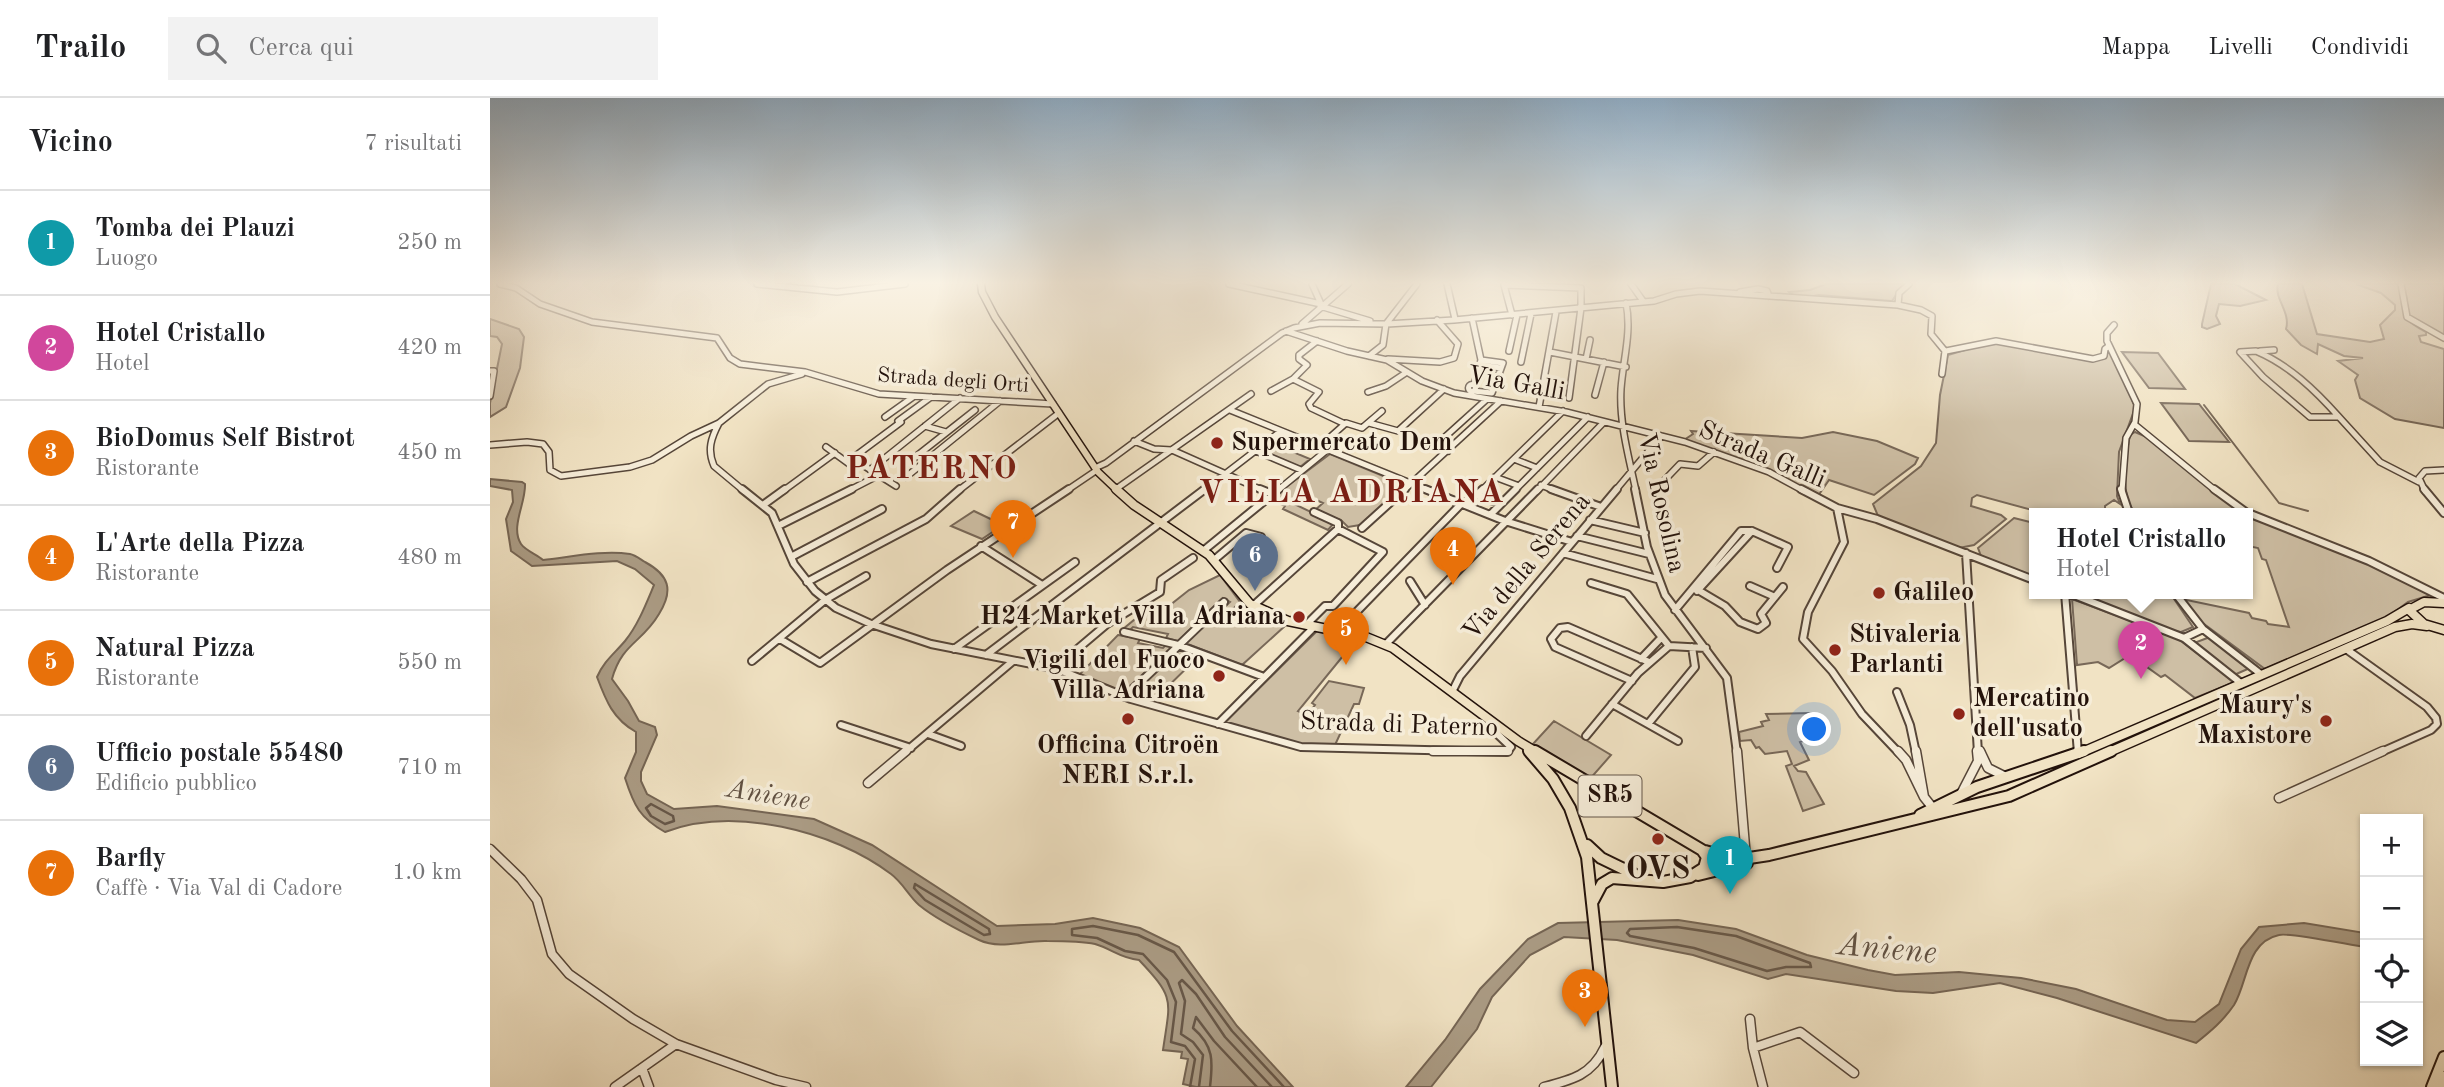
<!DOCTYPE html>
<html lang="it">
<head>
<meta charset="utf-8">
<style>
  :root { --surface:#fff; --page:#f2f2f2; --text:#202124; --muted:#757577; --line:#e0e0e0; --accent:#8f2418 }
  body { margin:0; font-family:"Old Standard TT",serif; background:var(--page); color:var(--text) }
  .controls { position:absolute; right:21px; bottom:21px; display:grid; overflow:hidden; border-radius:0px; box-shadow:0 2px 5px #0004 }
  .controls button { width:63px; height:63px; display:grid; place-items:center; padding:0; border:0; border-bottom:2px solid var(--line); background:var(--surface); color:var(--text); font:35px sans-serif }
  .you { position:absolute; left:1325px; top:632px; width:24px; height:24px; margin:-18px; border:5px solid #fff; border-radius:50%; background:#1a73e8; box-shadow:0 0 0 10px #1a73e833 }
  .badge { display:grid; place-items:center; width:46px; height:46px; border-radius:50%; background:var(--accent); color:#fff; font-size:23px; font-weight:700 }
  .pin { position:absolute; translate:-50% -58px; filter:drop-shadow(0 2px 4px #0008) }
  .pin::after { content:''; position:absolute; top:37px; width:24px; height:21px; background:inherit; clip-path:polygon(0 0,100% 0,50% 100%) }
  .popup { position:absolute; left:1539px; top:410px; width:224px; height:91px; box-sizing:border-box; display:grid; place-content:center; border-radius:0px; background:var(--surface); filter:drop-shadow(0 2px 5px #0005); font-size:23px; white-space:nowrap; color:var(--muted) }
  .popup b { font-size:26px; color:var(--text) }
  .popup::after { content:''; position:absolute; left:50%; top:100%; margin-left:-14px; border:14px solid transparent; border-top-color:var(--surface) }
  .list { margin:0; padding:0; list-style:none }
  h2 { display:flex; justify-content:space-between; align-items:center; height:91px; margin:0; padding:0 28px; font-size:30px }
  h2 small { font-size:23px; font-weight:400; color:var(--muted) }
  .list li { display:grid; grid-template-columns:46px 1fr auto; gap:21px; align-items:center; box-sizing:border-box; height:105px; padding:0 28px; border-top:2px solid var(--line) }
  .list b { display:block; font-size:26px; white-space:nowrap }
  .list p { margin:0; font-size:23px; white-space:nowrap; color:var(--muted) }
  .list em { font-size:23px; font-style:normal; color:var(--muted) }
  .icon { flex:none; width:38px; height:38px; fill:none; stroke:currentColor; stroke-width:2; stroke-linecap:round; stroke-linejoin:round }
  .map { position:relative; flex:none; width:1954px; height:989px; overflow:hidden }
  header { display:flex; align-items:center; gap:42px; box-sizing:border-box; height:98px; padding:0 35px; background:var(--surface); border-bottom:2px solid var(--line) }
  header strong { font-size:33px }
  nav { display:flex; gap:38px; margin-inline-start:auto; font-size:24px }
  .search { width:490px; height:63px; background:var(--page); display:flex; align-items:center; gap:18px; box-sizing:border-box; padding:0 24px; border-radius:0px; color:var(--muted); font-size:26px }
  main { display:flex }
  aside { flex:1; background:var(--surface) }
  .map>svg:first-child { display:block }
  .green { fill:#cebfa5; stroke:#786858; stroke-width:2 }
  .water { fill:#ab9c85; stroke:#756554; stroke-width:2 }
  .lines { fill:none; stroke-linecap:round; stroke-linejoin:round }
  .shore { stroke:#675748; stroke-width:2.5 }
  .stream { stroke:#756554; stroke-width:2 }
  .minor-far2-casing { stroke:#564639; stroke-width:8 }
  .minor-far1-casing { stroke:#564639; stroke-width:10 }
  .minor-casing { stroke:#564639; stroke-width:11 }
  .major-far2-casing { stroke:#23120b; stroke-width:9 }
  .major-far1-casing { stroke:#23120b; stroke-width:11 }
  .major-casing { stroke:#23120b; stroke-width:14 }
  .minor-far2 { stroke:#f6edd9; stroke-width:5 }
  .minor-far1 { stroke:#f6edd9; stroke-width:6 }
  .minor { stroke:#f6edd9; stroke-width:8 }
  .major-far2 { stroke:#f1e3c4; stroke-width:6 }
  .major-far1 { stroke:#f1e3c4; stroke-width:8 }
  .major { stroke:#f1e3c4; stroke-width:10 }
  .poi-dot { fill:#8f2418; stroke:#f6edd9; stroke-width:2.5 }
  .labels { text-anchor:middle; dominant-baseline:central; stroke-width:7; stroke-linejoin:round; paint-order:stroke }
  .far-street-label { font-size:21px; fill:#23120b; stroke:#f6edd9 }
  .shield { fill:#f6edd9; stroke:#625449; stroke-width:2 }
  .shield-label { font-size:24px; font-weight:bold; fill:#23120b }
  .street-label { font-size:26px; fill:#23120b; stroke:#f6edd9 }
  .poi-label { font-size:26px; font-weight:bold; fill:#23120b; stroke:#f6edd9; text-anchor:start }
  .water-label { font-size:28px; font-style:italic; fill:#605042; stroke:#f6edd9 }
  .near-poi-label { font-size:32px; font-weight:bold; fill:#23120b; stroke:#f6edd9 }
  .district-label { font-size:33px; font-weight:bold; letter-spacing:2px; fill:#7a1f14; stroke:#f6edd9 }
  .near-water-label { font-size:33px; font-style:italic; fill:#605042; stroke:#f6edd9 }
</style>
</head>
<body>
<header>
<strong>Trailo</strong>
<div class="search"><svg class="icon" aria-label="search" viewBox="0 0 24 24"><circle cx="10" cy="10" r="6"/><path d="M15 15l6 6"/></svg>Cerca qui</div>
<nav><a>Mappa</a><a>Livelli</a><a>Condividi</a></nav>
</header>
<main>
<aside>
<h2>Vicino<small>7 risultati</small></h2>
<ul class="list">
<li><span class="badge" style="background:#0f9aa8">1</span><div><b>Tomba dei Plauzi</b><p>Luogo</p></div><em>250 m</em></li>
<li><span class="badge" style="background:#d1479c">2</span><div><b>Hotel Cristallo</b><p>Hotel</p></div><em>420 m</em></li>
<li><span class="badge" style="background:#e8710a">3</span><div><b>BioDomus Self Bistrot</b><p>Ristorante</p></div><em>450 m</em></li>
<li><span class="badge" style="background:#e8710a">4</span><div><b>L'Arte della Pizza</b><p>Ristorante</p></div><em>480 m</em></li>
<li><span class="badge" style="background:#e8710a">5</span><div><b>Natural Pizza</b><p>Ristorante</p></div><em>550 m</em></li>
<li><span class="badge" style="background:#5c6f8a">6</span><div><b>Ufficio postale 55480</b><p>Edificio pubblico</p></div><em>710 m</em></li>
<li><span class="badge" style="background:#e8710a">7</span><div><b>Barfly</b><p>Caffè · Via Val di Cadore</p></div><em>1.0 km</em></li>
</ul>
</aside>
<div class="map">
<svg width="1954" height="989" viewBox="0 0 1954 989">
  <rect width="100%" height="100%" fill="#f1e3c4"/>
  <filter id="stains"><feTurbulence type="fractalNoise" baseFrequency=".00286" numOctaves="4"/><feColorMatrix values="0 0 0 0 .2 0 0 0 0 .09 0 0 0 0 .02 0 0 0 .5 -.17"/></filter>
  <radialGradient id="worn" r=".72"><stop offset=".6" stop-color="#630" stop-opacity="0"/><stop offset="1" stop-color="#630" stop-opacity=".3"/></radialGradient>
  <path class="green" d="M1336,186H1413L1402,203L1329,197C1320,199 1306,201 1299,194L1320,192Z
    M1721,186H1745L1776,202L1750,208L1729,206L1726,218L1730,226L1717,231L1712,229V226Z
    M1788,186H1812L1827,236L1880,244L1894,241L1890,227L1905,212V207L1891,195L1866,186H1909C1916,213 1906,219 1936,234V237L1929,238L1931,244L1954,251V330L1905,321L1870,300L1865,282L1868,277L1848,263L1873,260L1854,258L1828,246L1827,256L1811,247L1796,231C1801,214 1784,201 1788,186Z
    M1913,186H1954V238L1926,223L1917,215V201Z
    M0,221L29,231L34,239L30,270L16,309L0,319V305L12,246L7,239L0,238Z
    M1502,244L1604,262L1619,253L1634,277L1645,310L1629,354L1627,398L1630,406L1624,402L1615,408V415H1553L1487,397L1482,400L1481,408L1511,417L1516,421L1484,447L1469,450L1388,418L1383,406L1431,368L1446,345L1450,297L1458,257Z
    M1632,254L1668,255L1695,291L1659,290Z
    M1671,305L1709,306L1739,344L1699,343Z
    M1201,333L1312,340L1343,334L1387,343L1428,360L1425,366L1384,397L1339,382L1328,398L1293,379L1194,342L1203,336Z
    M1645,334L1659,340L1752,415H1647C1629,405 1636,356 1640,337Z
    M779,344L820,361L810,369L769,352Z
    M840,356L915,387L870,427L858,429L851,422L824,413L833,405L811,395L800,404L844,425L838,432L793,411L795,408L780,401Z
    M484,413L513,427L492,441L461,428Z
    M1758,418L1894,471L1941,497L1918,504L1899,518L1775,571L1710,523L1692,501L1759,515L1762,520L1776,523L1778,526L1799,529L1776,462L1772,461L1768,450L1758,448Z
    M1524,420L1544,425V479L1491,458L1488,450Z
    M730,477L750,504L735,519L747,526L763,513L796,527L752,567L695,545L740,504L733,500L688,543L676,540L678,536L643,529L640,532L633,531L644,522L675,511L699,492Z
    M1586,495H1680L1703,529L1691,534L1682,533Z
    M1582,501L1687,540L1745,584L1705,600L1675,577L1671,579L1640,557L1619,570L1608,564L1587,567Z
    M827,533L866,542L808,613L817,617L825,607L822,605L839,583L874,590L869,606H864L845,647H814L734,625Z
    M628,537L650,541L648,545L673,550L676,547L683,549L633,594L589,577Z
    M1720,539L1760,570L1744,577L1704,545Z
    M689,552L708,559L662,604L642,597Z
    M1321,615L1333,637L1310,644L1319,662L1304,668L1308,673L1316,674L1334,706L1313,713L1296,668L1302,666L1297,653L1275,656L1269,649L1266,650L1261,642L1250,643L1249,634L1273,628L1271,624L1279,622L1276,616Z
    M1064,623L1121,657L1099,682L1042,647Z"/>
  <path class="water" d="M0,381L32,384L35,386C36,405 20,429 31,446C35,452 47,457 53,462C81,459 112,452 140,456C145,457 150,461 155,464C179,477 184,492 169,516C152,545 132,545 122,581L138,603L149,623L165,629L167,637L151,674V683L157,696L184,711L227,708L324,721L382,747L507,828L565,826L603,820L650,830L689,849L747,928L803,989H706L693,986L698,961L691,960L692,954L673,952C680,902 686,901 649,862C630,860 622,851 605,846C591,843 572,843 557,843C534,842 511,852 489,842C470,833 446,821 429,807C419,798 412,784 401,776C343,732 243,708 175,734C150,720 144,708 135,680L146,654V634C123,621 116,603 107,579C114,563 124,556 135,543C148,527 156,506 164,487L145,471L127,463L42,468L21,453L16,421L23,404L22,392L0,388Z
    M1188,822L1246,831L1317,857L1378,872L1405,877L1469,874L1531,880L1586,891L1677,922L1705,924L1729,906L1751,851L1769,829L1814,825L1875,835V849C1860,847 1799,834 1789,837C1756,844 1758,884 1744,907C1733,923 1721,933 1706,945L1567,900L1510,885L1443,895L1406,893L1296,876L1278,881L1203,857L1127,842L1074,839L1040,857L1002,899L987,931L941,989H916L955,942L990,891L1038,841L1068,825Z"/>
  <g class="lines">
    <path class="shore" d="M161,706L183,718L184,723L175,726L161,718L156,710Z
      M425,786L499,831L500,836L494,837L435,802L424,790Z
      M1187,829L1246,838L1320,865L1321,869H1296L1277,873L1204,850L1140,838L1137,835L1140,831Z
      M700,989L705,961L695,948L681,944L686,904L677,882L653,856L635,853L607,840L582,837V831L603,828L648,837L684,854L742,933L794,989
      M709,989L713,957L703,944L691,936L695,903L689,885L692,882L706,896L735,939L782,989
      M720,989C723,963 724,948 703,930L706,919L724,943L767,989"/>
    <path class="stream" d="M1714,307L1789,405L1818,413"/>
    <defs>
      <path id="minor-far2" d="M10,186L26,190L50,206L102,224L227,240L240,260L250,266L315,274L389,296L563,306
        M267,186L347,194L415,186
        M739,186L831,206
        M822,186L831,206
        M957,186L965,221
        M1141,186L1153,203
        M1911,186L1917,219L1954,240
        M1250,194L1268,191L1277,193L1279,198
        M1136,205C1142,234 1133,262 1131,291C1129,325 1139,360 1146,393
        M1408,207L1409,195L1419,186
        M830,208L880,223
        M1022,217L1014,187L1091,190V210L1079,300
        M982,220L991,262L984,287
        M812,226L858,186
        M1624,227L1617,235V243L1647,306L1645,324L1636,340L1632,393
        M796,233L857,253L897,262L932,283L964,295L1076,314L1195,344L1279,374L1314,393
        M827,243L809,257V261L817,267L803,281L829,294L819,306L821,310L855,326
        M1019,253L1027,217
        M1456,253L1506,243L1603,261L1614,258L1615,251L1619,248
        M1766,253C1799,267 1825,292 1849,319H1820L1773,279L1750,254Z
        M1770,253L1784,252
        M1060,254L1136,269
        M879,258L893,247L896,226L927,186
        M898,261L950,264L964,260L968,246L947,222
        M1096,261L1100,242
        M1031,264L1041,216
        M990,267L1011,270
        M0,273H4L0,298
        M978.5 290a3.5 3.5 0 1 1 7 0a3.5 3.5 0 1 1-7 0Z
        M781,293L803,281
        M983,293L1002,295L1013,265L991,262
        M878,294L896,288L917,274
        M1105,297L1114,264
        M1049,309L1066,214
        M740,312L940,393
        M395,319L423,299
        M1849,319L1890,364L1929,384
        M408,323L441,299
        M229,325C221,340 217,352 224,368L254,393
        M879,325L908,333L954,291
        M1644,326L1726,393
        M435,328L456,334
        M644,343L664,351L682,352L774,393
        M0,347L37,344L53,346L59,354L60,372L71,378L140,369L162,362L201,338L229,325L278,286L312,276
        M336,349L362,368
        M829,349L856,325L872,330L892,313
        M766,353L811,372
        M958,353L945,348L997,301
        M364,359L411,324
        M1024,361L1047,370
        M419,364L485,312
        M376,369L406,388
        M605,370L616,365L792,235L804,230L830,225L897,226L964,222L1164,203L1186,196L1210,193L1408,207L1431,212L1442,218L1441,236L1455,253L1452,276
        M380,372L470,300
        M416,379L510,303
        M1005,379L1029,388
        M1051,387L1066,393
        M626,391L761,296
        M1166,391L1190,366L1208,368L1224,354
        M293,393L345,355
        M358,393L389,377
        M468,393L569,315
        M576,393L607,372
        M713,393L791,333
        M787,393L837,352
        M913,393L1011,303
        M991,393L1073,313
        M1024,393L1098,319
        M1047,393L1114,324
        M1125,393L1171,338
        M1935,393L1929,380L1935,373L1954,372"/>
      <path id="minor-far1" d="M252,391L282,415L304,466L325,493L346,510L381,526L441,546L567,571L641,601L811,649L1017,654L1021,649L1001,630L1005,626
        M770,391L782,396
        M935,391L1015,423L1082,444
        M1061,391L1111,409
        M1145,391L1157,449L1175,497L1237,580L1247,655
        M1311,391L1347,410L1354,444L1318,514L1313,541L1342,573L1372,616L1409,655
        M1631,391L1639,415
        M1724,391L1757,415
        M1934,391L1954,415
        M987,397L1011,406
        M977,406L993,391
        M273,407L295,391
        M1347,410L1387,421L1544,482
        M1758,415L1879,463L1954,500
        M1001,416L1026,391
        M1100,422L1155,435
        M288,428L362,391
        M872,430L915,391
        M1087,438L1159,456
        M491,448L552,487
        M713,453L789,391
        M1073,455L1167,481
        M1476,455L1488,655
        M301,459L392,411
        M724,462L756,435L771,439
        M920,483L935,507
        M317,484L436,421L470,391
        M1101,485L1137,496L1179,548L1216,550
        M1260,488L1285,499
        M1208,492L1235,508L1250,524L1268,531L1276,525L1271,516L1293,489
        M1207,493L1262,433
        M1575,495L1588,655
        M1579,495L1694,540L1752,586
        M1685,495L1713,531L1772,577
        M763,508L848,431
        M1185,512L1251,433H1262L1298,449L1287,470
        M816,527L835,508H843L893,454L848,431V425L824,414
        M848,533L973,404
        M634,534L688,547L774,579
        M1694,540L1713,531
        M290,541L330,565L457,472L579,391
        M896,546L1048,391
        M464,551L585,464
        M1856,551L1937,609L1946,620L1947,626L1941,632L1889,655
        M496,557L715,391
        M1151,561L1171,540
        M262,563L335,502L376,478
        M565,570L617,526L670,494L671,482L703,460
        M1142,583L1065,549L1061,541L1070,530L1078,529L1159,564
        M963,592L970,578L1127,391
        M1407,594L1420,627L1426,655
        M635,599L734,504
        M1122,606L1188,643
        M728,626L824,529
        M1158,626L1205,569L1202,549
        M351,627L421,650
        M438,636L471,648
        M1096,638L1148,575L1179,548
        M1489,652L1491,655
        M414,655L523,563"/>
      <path id="minor" d="M943,653H1018
        M1247,653L1256,760
        M1408,653L1416,662L1434,699
        M1426,653L1434,699L1442,709
        M1490,653L1498,670L1514,678
        M1588,653V656
        M378,685L416,653
        M1472,694L1488,663L1487,653
        M1789,700L1893,653
        M0,751L31,781L47,802L62,856L79,876L143,921L186,946L286,982L316,989
        M1260,921L1263,950L1273,989
        M1263,950L1310,934L1364,975
        M152,970L159,989
        M125,989L186,946
        M1054,989C1082,982 1102,977 1115,949"/>
      <path id="major-far2" d="M491,186L492,194L505,219L608,374L628,393"/>
      <path id="major-far1" d="M626,391L644,407L719,457L760,506L798,523L876,539L903,550L1028,643L1048,655
        M1954,505L1934,504L1919,512L1934,526L1954,532
        M1038,652L1041,655
        M1590,655L1897,523L1919,510
        M1617,655L1905,529L1922,526L1937,528"/>
      <path id="major" d="M1039,653L1063,681L1080,710L1097,759L1122,989
        M1045,653L1212,752L1217,759L1214,770L1200,779L1173,784L1122,780L1112,786L1103,803
        M1430,717L1487,689L1594,653
        M1097,747L1111,760L1148,778
        M1215,753L1246,762L1279,757L1519,698L1621,653
        M1208,777L1257,765
        M1942,989L1954,959
        M1952,989L1954,979"/>
    </defs>
    <use href="#minor-far2" class="minor-far2-casing"/>
    <use href="#minor-far1" class="minor-far1-casing"/>
    <use href="#minor" class="minor-casing"/>
    <use href="#major-far2" class="major-far2-casing"/>
    <use href="#major-far1" class="major-far1-casing"/>
    <use href="#major" class="major-casing"/>
    <use href="#minor-far2" class="minor-far2"/>
    <use href="#minor-far1" class="minor-far1"/>
    <use href="#minor" class="minor"/>
    <use href="#major-far2" class="major-far2"/>
    <use href="#major-far1" class="major-far1"/>
    <use href="#major" class="major"/>
  </g>
  <linearGradient id="sky" x2="0" y2="1"><stop stop-color="#8faac0"/><stop offset="0.57" stop-color="#f9f2e4"/><stop offset="1" stop-color="#f9f2e4" stop-opacity="0"/></linearGradient>
  <rect width="1954" height="324" fill="url(#sky)"/>
  <g class="poi-dot">
    <circle cx="727" cy="345" r="7"/>
    <circle cx="1389" cy="495" r="7"/>
    <circle cx="809" cy="519" r="7"/>
    <circle cx="1345" cy="552" r="7"/>
    <circle cx="729" cy="578" r="7"/>
    <circle cx="1469" cy="616" r="7"/>
    <circle cx="638" cy="621" r="7"/>
    <circle cx="1836" cy="623" r="7"/>
    <circle cx="1168" cy="741" r="7"/>
  </g>
  <g class="labels">
    <g class="far-street-label">
      <text transform="translate(463 283) rotate(4)">Strada degli Orti</text>
    </g>
    <rect class="shield" x="1088.5" y="677.5" width="63" height="41" rx="5"/>
    <g class="shield-label">
      <text x="1120" y="698">SR5</text>
    </g>
    <g class="street-label">
      <text transform="translate(1026 286) rotate(10)">Via Galli</text>
      <text transform="translate(1272 357) rotate(23)">Strada Galli</text>
      <text transform="translate(1171 405) rotate(77)">Via Rosolina</text>
      <text transform="translate(1037 469) rotate(-50)">Via della Serena</text>
      <text transform="translate(909 627) rotate(2)">Strada di Paterno</text>
    </g>
    <g class="poi-label">
      <text x="741" y="345">Supermercato Dem</text>
      <text x="1403" y="495">Galileo</text>
      <text x="795" y="519" text-anchor="end">H24 Market Villa Adriana</text>
      <text x="1359" y="537">Stivaleria<tspan x="1359" dy="30">Parlanti</tspan></text>
      <text x="715" y="563" text-anchor="end">Vigili del Fuoco<tspan x="715" dy="30">Villa Adriana</tspan></text>
      <text x="1483" y="601">Mercatino<tspan x="1483" dy="30">dell'usato</tspan></text>
      <text x="1822" y="608" text-anchor="end">Maury's<tspan x="1822" dy="30">Maxistore</tspan></text>
      <text x="638" y="648" text-anchor="middle">Officina Citroën<tspan x="638" dy="30">NERI S.r.l.</tspan></text>
    </g>
    <g class="water-label">
      <text transform="translate(278 698) rotate(9)">Aniene</text>
    </g>
    <g class="near-poi-label">
      <text x="1168" y="772">OVS</text>
    </g>
    <g class="district-label">
      <text x="442" y="371">PATERNO</text>
      <text x="862" y="395">VILLA ADRIANA</text>
    </g>
    <g class="near-water-label">
      <text transform="translate(1397 852) rotate(5)">Aniene</text>
    </g>
  </g>
  <rect width="100%" height="100%" filter="url(#stains)"/>
  <rect width="100%" height="100%" fill="url(#worn)"/>
</svg>
<div class="controls">
<button>+</button>
<button>−</button>
<button><svg class="icon" aria-label="locate" viewBox="0 0 24 24"><circle cx="12" cy="12" r="6"/><path d="M12 2v4M12 18v4M2 12h4M18 12h4"/></svg></button>
<button><svg class="icon" aria-label="layers" viewBox="0 0 24 24"><path d="M12 4l9 5-9 5-9-5zM3 14l9 5 9-5"/></svg></button>
</div>
<div class="you"></div>
<div class="pin badge" style="left:1240px;top:796px;background:#0f9aa8">1</div>
<div class="pin badge" style="left:1651px;top:581px;background:#d1479c">2</div>
<div class="popup"><b>Hotel Cristallo</b>Hotel</div>
<div class="pin badge" style="left:1095px;top:929px;background:#e8710a">3</div>
<div class="pin badge" style="left:963px;top:487px;background:#e8710a">4</div>
<div class="pin badge" style="left:856px;top:567px;background:#e8710a">5</div>
<div class="pin badge" style="left:765px;top:493px;background:#5c6f8a">6</div>
<div class="pin badge" style="left:523px;top:460px;background:#e8710a">7</div>
</div>
</main>
</body>
</html>
